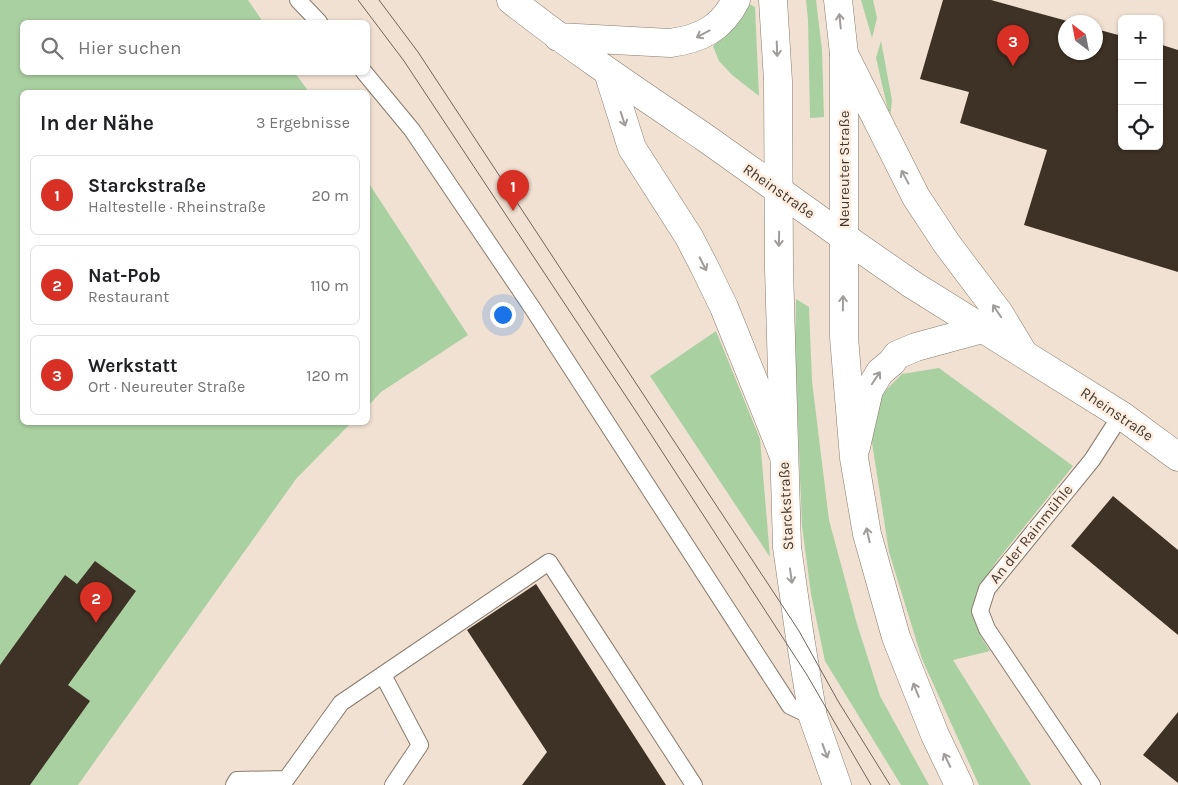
<!DOCTYPE html>
<html lang="de">
<head>
<meta charset="utf-8">
<style>
  :root { --surface:#fff; --page:#f6f6f6; --text:#202124; --muted:#757577; --line:#e0e0e0; --accent:#d93025 }
  body { margin:0; font-family:Karla,sans-serif; background:var(--page); color:var(--text) }
  .controls { position:absolute; right:15px; top:15px; display:grid; overflow:hidden; border-radius:8px; box-shadow:0 1px 4px #0004 }
  .controls button { width:45px; height:45px; display:grid; place-items:center; padding:0; border:0; border-bottom:1px solid var(--line); background:var(--surface); color:var(--text); font:25px sans-serif }
  .compass { position:absolute; left:1058px; top:15px; width:45px; height:45px; border-radius:50%; background:var(--surface); box-shadow:0 1px 4px #0004; rotate:328deg }
  .you { position:absolute; left:502px; top:314px; width:18px; height:18px; margin:-12px; border:4px solid #fff; border-radius:50%; background:#1a73e8; box-shadow:0 0 0 8px #1a73e833 }
  .badge { display:grid; place-items:center; width:32px; height:32px; border-radius:50%; background:var(--accent); color:#fff; font-size:16px; font-weight:700 }
  .pin { position:absolute; translate:-50% -41px; filter:drop-shadow(0 1px 2px #0008) }
  .pin::after { content:''; position:absolute; top:26px; width:18px; height:15px; background:inherit; clip-path:polygon(0 0,100% 0,50% 100%) }
  .list { margin:0; padding:0; list-style:none }
  h2 { display:flex; justify-content:space-between; align-items:center; height:65px; margin:0; padding:0 20px; font-size:21px }
  h2 small { font-size:16px; font-weight:400; color:var(--muted) }
  .list li { display:grid; grid-template-columns:32px 1fr auto; gap:15px; align-items:center; box-sizing:border-box; height:80px; margin:0 10px 10px; padding:0 10px; border:1px solid var(--line); border-radius:8px }
  .list b { display:block; font-size:19px; white-space:nowrap }
  .list p { margin:0; font-size:16px; white-space:nowrap; color:var(--muted) }
  .list em { font-size:16px; font-style:normal; color:var(--muted) }
  .icon { flex:none; width:28px; height:28px; fill:none; stroke:currentColor; stroke-width:2; stroke-linecap:round; stroke-linejoin:round }
  .map { position:relative; flex:none; width:1178px; height:785px; overflow:hidden }
  .search { position:absolute; background:var(--surface); box-shadow:0 1px 4px #0004; left:20px; top:20px; width:350px; height:55px; display:flex; align-items:center; gap:12px; box-sizing:border-box; padding:0 18px; border-radius:8px; color:var(--muted); font-size:19px }
  .panel { position:absolute; background:var(--surface); box-shadow:0 1px 4px #0004; left:20px; top:90px; width:350px; height:335px; border-radius:8px }
  .map>svg:first-child { display:block }
  .green { fill:#a9d0a1 }
  .building { fill:#3e3125 }
  .lines { fill:none; stroke-linecap:round; stroke-linejoin:round }
  .service-casing { stroke:#897b6d; stroke-width:18 }
  .tertiary-casing { stroke:#897b6d; stroke-width:29 }
  .secondary-casing { stroke:#897b6d; stroke-width:29 }
  .primary-casing { stroke:#897b6d; stroke-width:29 }
  .service { stroke:#fff; stroke-width:16 }
  .tertiary { stroke:#fff; stroke-width:28 }
  .secondary { stroke:#fff; stroke-width:28 }
  .primary { stroke:#fff; stroke-width:28 }
  .tram { stroke:#6e645c; stroke-width:1 }
  .oneway { stroke:#a09c9a }
  .labels { text-anchor:middle; dominant-baseline:central; stroke-width:5; stroke-linejoin:round; paint-order:stroke }
  .street-label { font-size:15px; fill:#413a34; stroke:#ffeedf }
</style>
</head>
<body>
<div class="map">
<svg width="1178" height="785" viewBox="0 0 1178 785">
  <rect width="100%" height="100%" fill="#f1e1d2"/>
  <path class="green" d="M0,0H248L263,22H22V72L295,73L309,92H22V422L351,423L296,479L78,785H0Z
    M806,0H816L822,50L824,117L810,118L808,20Z
    M861,0H873L877,18L872,38Z
    M747,3L755,7L759,96L732,75L719,61L713,46C730,32 737,23 747,3Z
    M881,41L892,100L890,119L876,58Z
    M368,182L468,335L381,392L368,406Z
    M796,299L809,307L812,381L829,520L857,624L880,696L929,785H901L825,661L811,594L802,526L795,350Z
    M716,331L760,439L770,557L650,376Z
    M939,368L1073,466L996,562L981,587L977,614L981,637L990,651L953,660L1031,785H979L922,659L889,552L871,436L875,407L886,390L902,374Z"/>
  <path class="building" d="M943,0H991L1071,22H1066V52H1096V29L1122,36V146H1159V44L1178,50V272L1024,225L1047,150L960,123L969,92L920,79Z
    M1113,496L1178,550V635L1071,546Z
    M95,561L136,591L68,685L90,701L30,785H0V665L65,575L77,584Z
    M536,584L666,785H522L547,752L467,630Z
    M1178,712V783L1143,755Z"/>
  <g class="lines">
    <defs>
      <path id="service" d="M298,0L319,22
        M364,72L412,130L533,309L790,706L813,717
        M383,675L420,745L393,785
        M234,785L237,780L286,779
        M282,785L341,703L549,562L694,785
        M1092,785L987,629L980,611L987,589L1092,460L1121,415"/>
      <path id="tertiary" d="M844,54L916,197L947,244L999,313L1022,351
        M844,237L913,285L1121,415L1178,457
        M856,447L869,390L880,372L892,362L897,355L916,347L982,329"/>
      <path id="secondary" d="M511,0C573,49 639,93 704,137C751,170 797,204 844,237
        M558,37L670,43C701,39 722,28 736,0
        M608,72L632,148L689,237L704,266L724,307L783,454"/>
      <path id="primary" d="M773,0L778,81L779,268L787,547L799,631L813,717L837,785
        M838,0L844,54V337L854,458L867,534L896,637L935,735L959,785"/>
    </defs>
    <use href="#service" class="service-casing"/>
    <use href="#tertiary" class="tertiary-casing"/>
    <use href="#secondary" class="secondary-casing"/>
    <use href="#primary" class="primary-casing"/>
    <use href="#service" class="service"/>
    <use href="#tertiary" class="tertiary"/>
    <use href="#secondary" class="secondary"/>
    <use href="#primary" class="primary"/>
    <path class="tram" d="M358,0L404,61L639,416L807,675L871,785
      M379,0L418,52L799,631L838,701L890,785"/>
  </g>
  <defs><path id="oneway-shaft" d="M-6 0H5M1.5-3L5.5 0L1.5 3" fill="none" stroke-width="1.6" stroke-linecap="round" stroke-linejoin="round" transform="scale(1.25)"/></defs>
  <g class="oneway">
    <use href="#oneway-shaft" transform="translate(840 21) rotate(-96)"/>
    <use href="#oneway-shaft" transform="translate(703 34) rotate(152)"/>
    <use href="#oneway-shaft" transform="translate(777 49) rotate(88)"/>
    <use href="#oneway-shaft" transform="translate(623 119) rotate(72)"/>
    <use href="#oneway-shaft" transform="translate(905 177) rotate(-118)"/>
    <use href="#oneway-shaft" transform="translate(779 239) rotate(91)"/>
    <use href="#oneway-shaft" transform="translate(703 264) rotate(63)"/>
    <use href="#oneway-shaft" transform="translate(843 303) rotate(-89)"/>
    <use href="#oneway-shaft" transform="translate(997 311) rotate(-124)"/>
    <use href="#oneway-shaft" transform="translate(876 378) rotate(-56)"/>
    <use href="#oneway-shaft" transform="translate(868 535) rotate(-103)"/>
    <use href="#oneway-shaft" transform="translate(791 576) rotate(82)"/>
    <use href="#oneway-shaft" transform="translate(916 690) rotate(-112)"/>
    <use href="#oneway-shaft" transform="translate(825 751) rotate(70)"/>
    <use href="#oneway-shaft" transform="translate(947 760) rotate(-116)"/>
  </g>
  <g class="labels">
    <g class="street-label">
      <text transform="translate(844 169) rotate(-90)">Neureuter Straße</text>
      <text transform="translate(779 191) rotate(35)">Rheinstraße</text>
      <text transform="translate(1117 414) rotate(34)">Rheinstraße</text>
      <text transform="translate(786 506) rotate(-93)">Starckstraße</text>
      <text transform="translate(1031 534) rotate(-51)">An der Rainmühle</text>
    </g>
  </g>
</svg>
<div class="controls">
<button>+</button>
<button>−</button>
<button><svg class="icon" aria-label="locate" viewBox="0 0 24 24"><circle cx="12" cy="12" r="6"/><path d="M12 2v4M12 18v4M2 12h4M18 12h4"/></svg></button>
</div>
<svg class="compass" viewBox="-18 -18 36 36"><path d="M0-13l5 13h-10z" fill="#e53935"/><path d="M0 13l5-13h-10z" fill="#757577"/></svg>
<div class="you"></div>
<div class="pin badge" style="left:513px;top:211px">1</div>
<div class="pin badge" style="left:96px;top:623px">2</div>
<div class="pin badge" style="left:1013px;top:66px">3</div>
<div class="search"><svg class="icon" aria-label="search" viewBox="0 0 24 24"><circle cx="10" cy="10" r="6"/><path d="M15 15l6 6"/></svg>Hier suchen</div>
<section class="panel">
<h2>In der Nähe<small>3 Ergebnisse</small></h2>
<ul class="list">
<li><span class="badge">1</span><div><b>Starckstraße</b><p>Haltestelle · Rheinstraße</p></div><em>20 m</em></li>
<li><span class="badge">2</span><div><b>Nat-Pob</b><p>Restaurant</p></div><em>110 m</em></li>
<li><span class="badge">3</span><div><b>Werkstatt</b><p>Ort · Neureuter Straße</p></div><em>120 m</em></li>
</ul>
</section>
</div>
</body>
</html>
